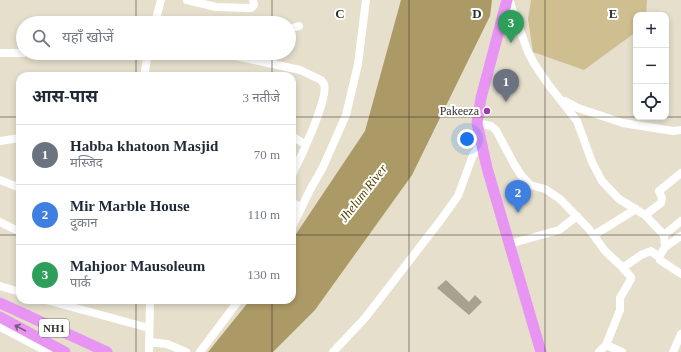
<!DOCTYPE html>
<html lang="hi">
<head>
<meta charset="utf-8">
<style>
  :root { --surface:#fff; --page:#f2f2f3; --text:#1f2937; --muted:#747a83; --line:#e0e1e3; --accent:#9a3da7 }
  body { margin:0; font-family:"Times New Roman","Noto Sans Devanagari",serif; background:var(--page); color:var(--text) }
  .controls { position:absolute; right:12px; top:12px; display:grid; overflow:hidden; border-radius:8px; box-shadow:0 2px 6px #0003 }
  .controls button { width:36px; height:36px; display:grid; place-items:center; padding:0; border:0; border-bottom:1px solid var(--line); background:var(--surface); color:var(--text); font:20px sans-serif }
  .you { position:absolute; left:467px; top:139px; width:14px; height:14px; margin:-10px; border:3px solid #fff; border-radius:50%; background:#1a73e8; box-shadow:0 0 0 6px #1a73e833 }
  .badge { display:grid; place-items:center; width:26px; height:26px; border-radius:50%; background:var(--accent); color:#fff; font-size:13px; font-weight:700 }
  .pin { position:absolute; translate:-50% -33px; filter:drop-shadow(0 1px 2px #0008) }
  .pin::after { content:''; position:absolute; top:21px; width:14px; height:12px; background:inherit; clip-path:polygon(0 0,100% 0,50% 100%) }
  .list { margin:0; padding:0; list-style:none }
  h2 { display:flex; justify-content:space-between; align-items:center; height:52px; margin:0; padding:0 16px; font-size:17px }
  h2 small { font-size:13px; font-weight:400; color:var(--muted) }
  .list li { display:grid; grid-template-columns:26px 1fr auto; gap:12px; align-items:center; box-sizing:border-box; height:60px; padding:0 16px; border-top:1px solid var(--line) }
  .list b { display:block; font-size:15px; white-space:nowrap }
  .list p { margin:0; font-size:13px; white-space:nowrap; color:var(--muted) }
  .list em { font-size:13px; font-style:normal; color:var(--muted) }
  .icon { flex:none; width:22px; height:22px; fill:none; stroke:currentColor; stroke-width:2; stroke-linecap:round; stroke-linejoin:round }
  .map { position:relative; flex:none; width:681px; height:352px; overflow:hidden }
  .search { position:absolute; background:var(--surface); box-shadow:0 2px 6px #0003; left:16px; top:16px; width:280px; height:44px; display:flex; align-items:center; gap:10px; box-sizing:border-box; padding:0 14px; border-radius:22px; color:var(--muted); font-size:15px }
  .panel { position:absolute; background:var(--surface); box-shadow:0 2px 6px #0003; left:16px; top:72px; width:280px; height:232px; border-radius:12px }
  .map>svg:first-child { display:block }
  .green { fill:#cfbf90 }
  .water { fill:#ac9a66 }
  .building { fill:#a8a18f }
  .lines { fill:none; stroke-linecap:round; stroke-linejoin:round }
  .minor { stroke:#fff; stroke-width:8 }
  .highway { stroke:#e794f2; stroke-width:11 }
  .oneway { stroke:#7b5879 }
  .grid { fill:none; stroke:#333029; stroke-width:1; stroke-opacity:0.55 }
  .poi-dot { fill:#9a3da7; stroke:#fff; stroke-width:1.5 }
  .labels { text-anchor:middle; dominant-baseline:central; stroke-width:4; stroke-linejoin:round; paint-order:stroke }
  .shield { fill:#fff; stroke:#706e69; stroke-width:1 }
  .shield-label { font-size:11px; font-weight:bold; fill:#333029 }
  .poi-label { font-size:12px; fill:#333029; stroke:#fff; text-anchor:end }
  .water-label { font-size:13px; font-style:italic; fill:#594700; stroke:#fff }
  .grid-label { font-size:13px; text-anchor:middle; font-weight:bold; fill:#333029; stroke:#fff; stroke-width:4; stroke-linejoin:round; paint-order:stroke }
</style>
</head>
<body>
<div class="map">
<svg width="681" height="352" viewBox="0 0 681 352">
  <rect width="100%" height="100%" fill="#e5dfcc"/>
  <path class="green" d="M531,0H647L646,15H636V32L584,70L533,52L528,19Z"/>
  <path class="water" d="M401,0H492L490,16L412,175L315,310L273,352H208L250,300H292V240L365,131Z"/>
  <path class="building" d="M446,280L469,302L475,295L482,302L469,315L437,288Z"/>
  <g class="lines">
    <path class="minor" d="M187,0L216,7L251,8L254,5L253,0
      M509,0L528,52L535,65L548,84L577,121L592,162L602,181L619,199L645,215L664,235L665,247L659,257L660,260L681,274
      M155,23L161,0
      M289,29L299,26
      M0,53H23
      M110,53L148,57
      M213,53L227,54L230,53
      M227,54L300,70L321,80L324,84C329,98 300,159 292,175
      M144,76L148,53
      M565,101L578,108L623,123L673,131L681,130
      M477,123L491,126L496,130L514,164L521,175L530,185L545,189L560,199L589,229L605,251L620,265L624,267L641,255L651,251L659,257
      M292,136L306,145
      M0,141L20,138
      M0,180L20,188
      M292,202L301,208
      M645,215L661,203L662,198L659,191L681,173
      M0,222L20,232
      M292,227L310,190L323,167L346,115L358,64L366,0
      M594,235L636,209
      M664,235L681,221
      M509,244L559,230L577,216
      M665,247L681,236
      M0,286L20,292
      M46,300L149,328
      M0,327L48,352
      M149,342L167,344L186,352
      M606,345L622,352
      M149,352L150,300
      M200,352L239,300
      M333,352L365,318L440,221L458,196L473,155L481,145
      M599,352L606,345L620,310V298L631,279V277L622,267
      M673,352L681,334"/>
    <path class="highway" d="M507,0L481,98L477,123L487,168L541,352
      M0,303L107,352
      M0,317L65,352"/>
  </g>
  <defs><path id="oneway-shaft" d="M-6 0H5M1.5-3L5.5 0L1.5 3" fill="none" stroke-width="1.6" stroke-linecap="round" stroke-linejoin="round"/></defs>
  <use class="oneway" href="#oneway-shaft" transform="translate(20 328) rotate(-152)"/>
  <path class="grid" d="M136,0V23M272,0V23M409,0V352M545,0V352M136,53V76M272,53V76M0,117H20M292,117H681M0,235H20M292,235H681M136,300V352M272,300V352"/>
  <circle class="poi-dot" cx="487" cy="111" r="4"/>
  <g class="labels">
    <rect class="shield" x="39" y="319" width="30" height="18" rx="3"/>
    <g class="shield-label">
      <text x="54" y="328">NH1</text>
    </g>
    <g class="poi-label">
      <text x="479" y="111">Pakeeza</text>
    </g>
    <g class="water-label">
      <text transform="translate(363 193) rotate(-52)">Jhelum River</text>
    </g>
  </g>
  <g class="grid-label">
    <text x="340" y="18">C</text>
    <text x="477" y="18">D</text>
    <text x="613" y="18">E</text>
  </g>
</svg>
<div class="controls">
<button>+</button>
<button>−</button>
<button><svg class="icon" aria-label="locate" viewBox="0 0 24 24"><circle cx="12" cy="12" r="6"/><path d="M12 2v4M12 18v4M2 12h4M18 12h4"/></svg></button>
</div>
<div class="you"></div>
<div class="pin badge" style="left:506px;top:102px;background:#6b7280">1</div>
<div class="pin badge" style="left:518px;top:213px;background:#3f7fe0">2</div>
<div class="pin badge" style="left:511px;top:43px;background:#2e9e5b">3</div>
<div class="search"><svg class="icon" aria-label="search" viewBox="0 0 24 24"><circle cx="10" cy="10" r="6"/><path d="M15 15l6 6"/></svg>यहाँ खोजें</div>
<section class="panel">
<h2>आस-पास<small>3 नतीजे</small></h2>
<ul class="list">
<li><span class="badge" style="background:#6b7280">1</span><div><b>Habba khatoon Masjid</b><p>मस्जिद</p></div><em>70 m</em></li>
<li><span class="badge" style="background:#3f7fe0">2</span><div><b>Mir Marble House</b><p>दुकान</p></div><em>110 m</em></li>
<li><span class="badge" style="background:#2e9e5b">3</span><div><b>Mahjoor Mausoleum</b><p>पार्क</p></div><em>130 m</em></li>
</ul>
</section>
</div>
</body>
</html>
